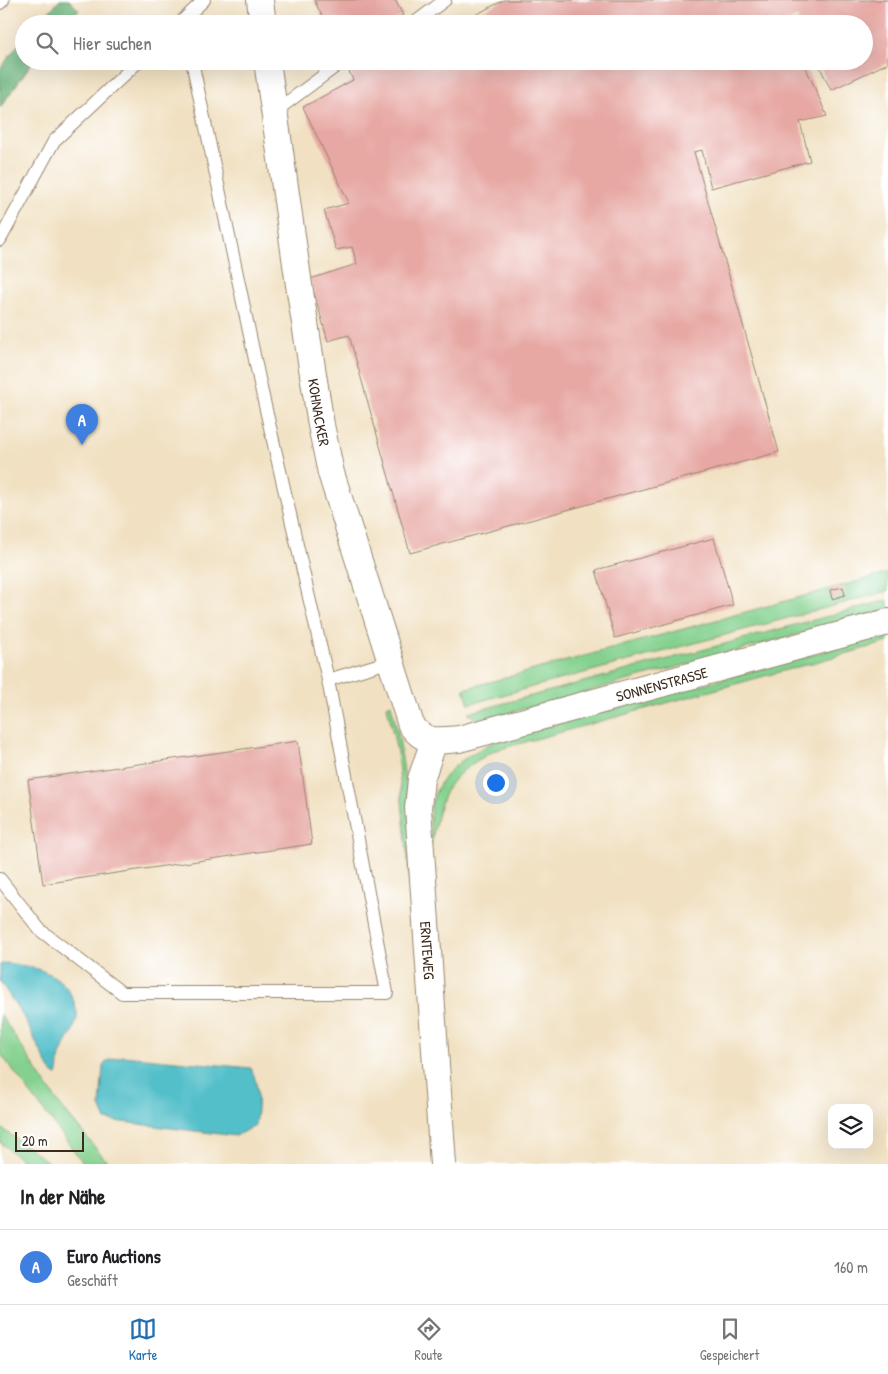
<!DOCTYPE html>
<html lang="de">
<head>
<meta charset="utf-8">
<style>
  :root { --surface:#fff; --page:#f6f6f6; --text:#202124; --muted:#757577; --line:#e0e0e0; --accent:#1f6fb2 }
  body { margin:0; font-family:"Patrick Hand",sans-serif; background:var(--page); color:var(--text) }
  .controls { position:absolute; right:15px; bottom:15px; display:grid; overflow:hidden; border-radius:10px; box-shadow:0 5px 20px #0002 }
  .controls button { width:45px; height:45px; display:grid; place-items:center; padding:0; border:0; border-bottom:1px solid var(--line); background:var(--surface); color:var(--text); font:25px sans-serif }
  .scale { position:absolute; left:15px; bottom:12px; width:69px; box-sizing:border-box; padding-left:5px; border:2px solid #3b2a1e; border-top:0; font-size:14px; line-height:18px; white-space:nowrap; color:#3b2a1e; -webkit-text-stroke:4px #fff; paint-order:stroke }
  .you { position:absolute; left:495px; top:782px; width:18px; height:18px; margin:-12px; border:4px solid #fff; border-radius:50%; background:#1a73e8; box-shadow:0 0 0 8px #1a73e833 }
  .badge { display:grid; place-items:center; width:32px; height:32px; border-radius:50%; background:var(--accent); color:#fff; font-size:16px; font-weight:700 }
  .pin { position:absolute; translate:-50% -41px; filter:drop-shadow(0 1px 2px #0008) }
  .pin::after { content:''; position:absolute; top:26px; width:18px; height:15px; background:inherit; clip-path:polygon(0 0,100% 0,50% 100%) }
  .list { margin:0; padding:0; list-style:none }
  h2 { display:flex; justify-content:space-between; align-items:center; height:65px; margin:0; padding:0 20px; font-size:21px }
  h2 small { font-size:16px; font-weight:400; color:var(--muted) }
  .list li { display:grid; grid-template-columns:32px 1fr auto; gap:15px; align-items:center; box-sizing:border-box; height:75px; padding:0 20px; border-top:1px solid var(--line) }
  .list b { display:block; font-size:19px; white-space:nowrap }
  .list p { margin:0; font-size:16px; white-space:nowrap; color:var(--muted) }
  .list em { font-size:16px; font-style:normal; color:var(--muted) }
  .icon { flex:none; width:28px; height:28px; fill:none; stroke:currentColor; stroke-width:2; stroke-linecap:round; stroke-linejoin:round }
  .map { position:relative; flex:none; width:888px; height:1164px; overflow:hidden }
  .search { position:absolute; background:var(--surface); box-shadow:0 5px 20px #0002; left:15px; right:15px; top:15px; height:55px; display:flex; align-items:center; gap:12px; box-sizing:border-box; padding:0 18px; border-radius:28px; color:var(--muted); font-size:19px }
  .sheet { height:140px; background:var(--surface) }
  nav { display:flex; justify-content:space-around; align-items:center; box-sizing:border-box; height:70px; border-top:1px solid var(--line); background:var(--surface); font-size:14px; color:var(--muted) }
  nav a { display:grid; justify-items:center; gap:2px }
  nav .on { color:var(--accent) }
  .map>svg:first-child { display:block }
  .green { fill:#84d18f; stroke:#607e56 }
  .forest { fill:#6bb37a; stroke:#536e4c }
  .water { fill:#52bfc9; stroke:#467474 }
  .building { fill:#e7a7a3 }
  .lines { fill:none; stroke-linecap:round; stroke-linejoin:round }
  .service-casing { stroke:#968670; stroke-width:14 }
  .minor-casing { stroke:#968670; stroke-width:28 }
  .service { stroke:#fff; stroke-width:12 }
  .minor { stroke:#fff; stroke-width:26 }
  .labels { text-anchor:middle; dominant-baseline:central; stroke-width:4; stroke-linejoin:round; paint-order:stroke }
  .street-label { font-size:15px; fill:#3b2a1e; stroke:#fff }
</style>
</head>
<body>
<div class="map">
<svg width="888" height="1164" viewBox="0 0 888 1164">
  <rect width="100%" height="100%" fill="#fff"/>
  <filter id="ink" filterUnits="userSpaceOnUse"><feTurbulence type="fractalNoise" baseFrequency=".02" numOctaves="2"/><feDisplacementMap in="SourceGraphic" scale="10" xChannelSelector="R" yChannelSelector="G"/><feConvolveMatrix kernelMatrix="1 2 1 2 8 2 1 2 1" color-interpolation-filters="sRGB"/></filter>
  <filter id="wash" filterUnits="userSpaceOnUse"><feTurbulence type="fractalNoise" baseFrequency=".0096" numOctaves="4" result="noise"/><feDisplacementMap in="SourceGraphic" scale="20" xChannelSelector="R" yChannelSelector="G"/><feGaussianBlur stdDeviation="1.12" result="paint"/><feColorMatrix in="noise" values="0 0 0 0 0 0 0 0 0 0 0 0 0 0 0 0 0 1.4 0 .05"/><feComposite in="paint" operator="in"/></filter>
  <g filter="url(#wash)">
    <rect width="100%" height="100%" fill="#f1e1c2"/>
    <path class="green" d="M888,573V591L469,704L464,689Z
      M888,600V610L479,721L468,713Z
      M888,634V642L496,750C445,777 442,790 431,845C431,833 429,818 431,806C439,771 467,755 496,741Z
      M391,704L399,738L410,813L412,901L397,752L387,706Z
      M0,1014L59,1104L109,1164H84L0,1053Z
      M0,1127L51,1164H26L0,1142Z"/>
    <path class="forest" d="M60,0H69L79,10L67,24H37Z
      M24,37V61H33L0,108V69Z"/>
    <path class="water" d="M5,963C33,966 64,972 74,1002C75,1007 78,1012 77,1017C75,1032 65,1042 60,1056C58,1062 60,1068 57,1075L53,1074L49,1068L24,1018L0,981V965Z
      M123,1056L251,1068C260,1087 258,1105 255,1125L236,1136L106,1120L100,1106L103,1066L107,1061Z"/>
    <g id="blocks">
      <path class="building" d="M314,0H395L403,15L395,19L397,24H326Z
        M504,0H888V63L831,90L817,61H864V24H800L797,17L787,22V24H458Z
        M344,61H803L827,116L800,122L810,161L711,188L702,150L694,152L779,452L410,553L349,335L328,341L310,279L357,264L352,247L336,250L324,210L349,203L303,107L353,80Z
        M714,538L733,605L615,638L596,570Z
        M843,587L845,595L832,599L830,590Z
        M298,741L312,844L43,884L28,780Z"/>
    </g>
  </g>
  <g filter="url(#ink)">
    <use href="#blocks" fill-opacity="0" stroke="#968670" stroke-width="1"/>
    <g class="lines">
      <defs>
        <path id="service" d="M0,3L3,0
          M179,24L204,0
          M413,24L445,0
          M273,113L343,61
          M0,240L54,141L139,61
          M328,680L391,661
          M0,879L40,930L122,993H387L328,680L261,388L192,61"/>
        <g id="minor">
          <path d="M260,0L263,24"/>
          <path id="s1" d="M267,61L299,285L321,425L331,473L411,725C425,744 437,741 459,739L888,622"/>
          <path id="s2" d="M434,741L421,779L418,808L443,1164"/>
        </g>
      </defs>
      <use href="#service" class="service-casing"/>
      <use href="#minor" class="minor-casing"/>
      <use href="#service" class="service"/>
      <use href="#minor" class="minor"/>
    </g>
  </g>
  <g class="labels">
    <g class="street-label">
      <text stroke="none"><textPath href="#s1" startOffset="355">KOHNACKER</textPath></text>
      <text stroke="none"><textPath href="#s1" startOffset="945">SONNENSTRASSE</textPath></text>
      <text stroke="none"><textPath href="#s2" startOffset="212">ERNTEWEG</textPath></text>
    </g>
  </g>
</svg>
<div class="controls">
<button><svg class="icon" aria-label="layers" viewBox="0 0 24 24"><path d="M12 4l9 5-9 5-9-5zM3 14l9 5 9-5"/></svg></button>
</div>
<div class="scale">20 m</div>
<div class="you"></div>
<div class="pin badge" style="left:82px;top:445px;background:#3f7fe0">A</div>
<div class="search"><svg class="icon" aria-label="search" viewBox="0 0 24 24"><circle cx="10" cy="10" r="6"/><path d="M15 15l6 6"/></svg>Hier suchen</div>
</div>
<section class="sheet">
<h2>In der Nähe<small></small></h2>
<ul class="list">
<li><span class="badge" style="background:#3f7fe0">A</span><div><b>Euro Auctions</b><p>Geschäft</p></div><em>160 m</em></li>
</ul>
</section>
<nav>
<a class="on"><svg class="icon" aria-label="map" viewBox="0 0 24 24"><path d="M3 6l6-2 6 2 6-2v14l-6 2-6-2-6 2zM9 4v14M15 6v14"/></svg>Karte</a>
<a><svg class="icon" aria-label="directions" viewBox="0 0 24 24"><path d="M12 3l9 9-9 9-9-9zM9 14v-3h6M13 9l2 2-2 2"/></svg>Route</a>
<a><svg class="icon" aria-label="saved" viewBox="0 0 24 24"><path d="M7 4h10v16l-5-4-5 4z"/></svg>Gespeichert</a>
</nav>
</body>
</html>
